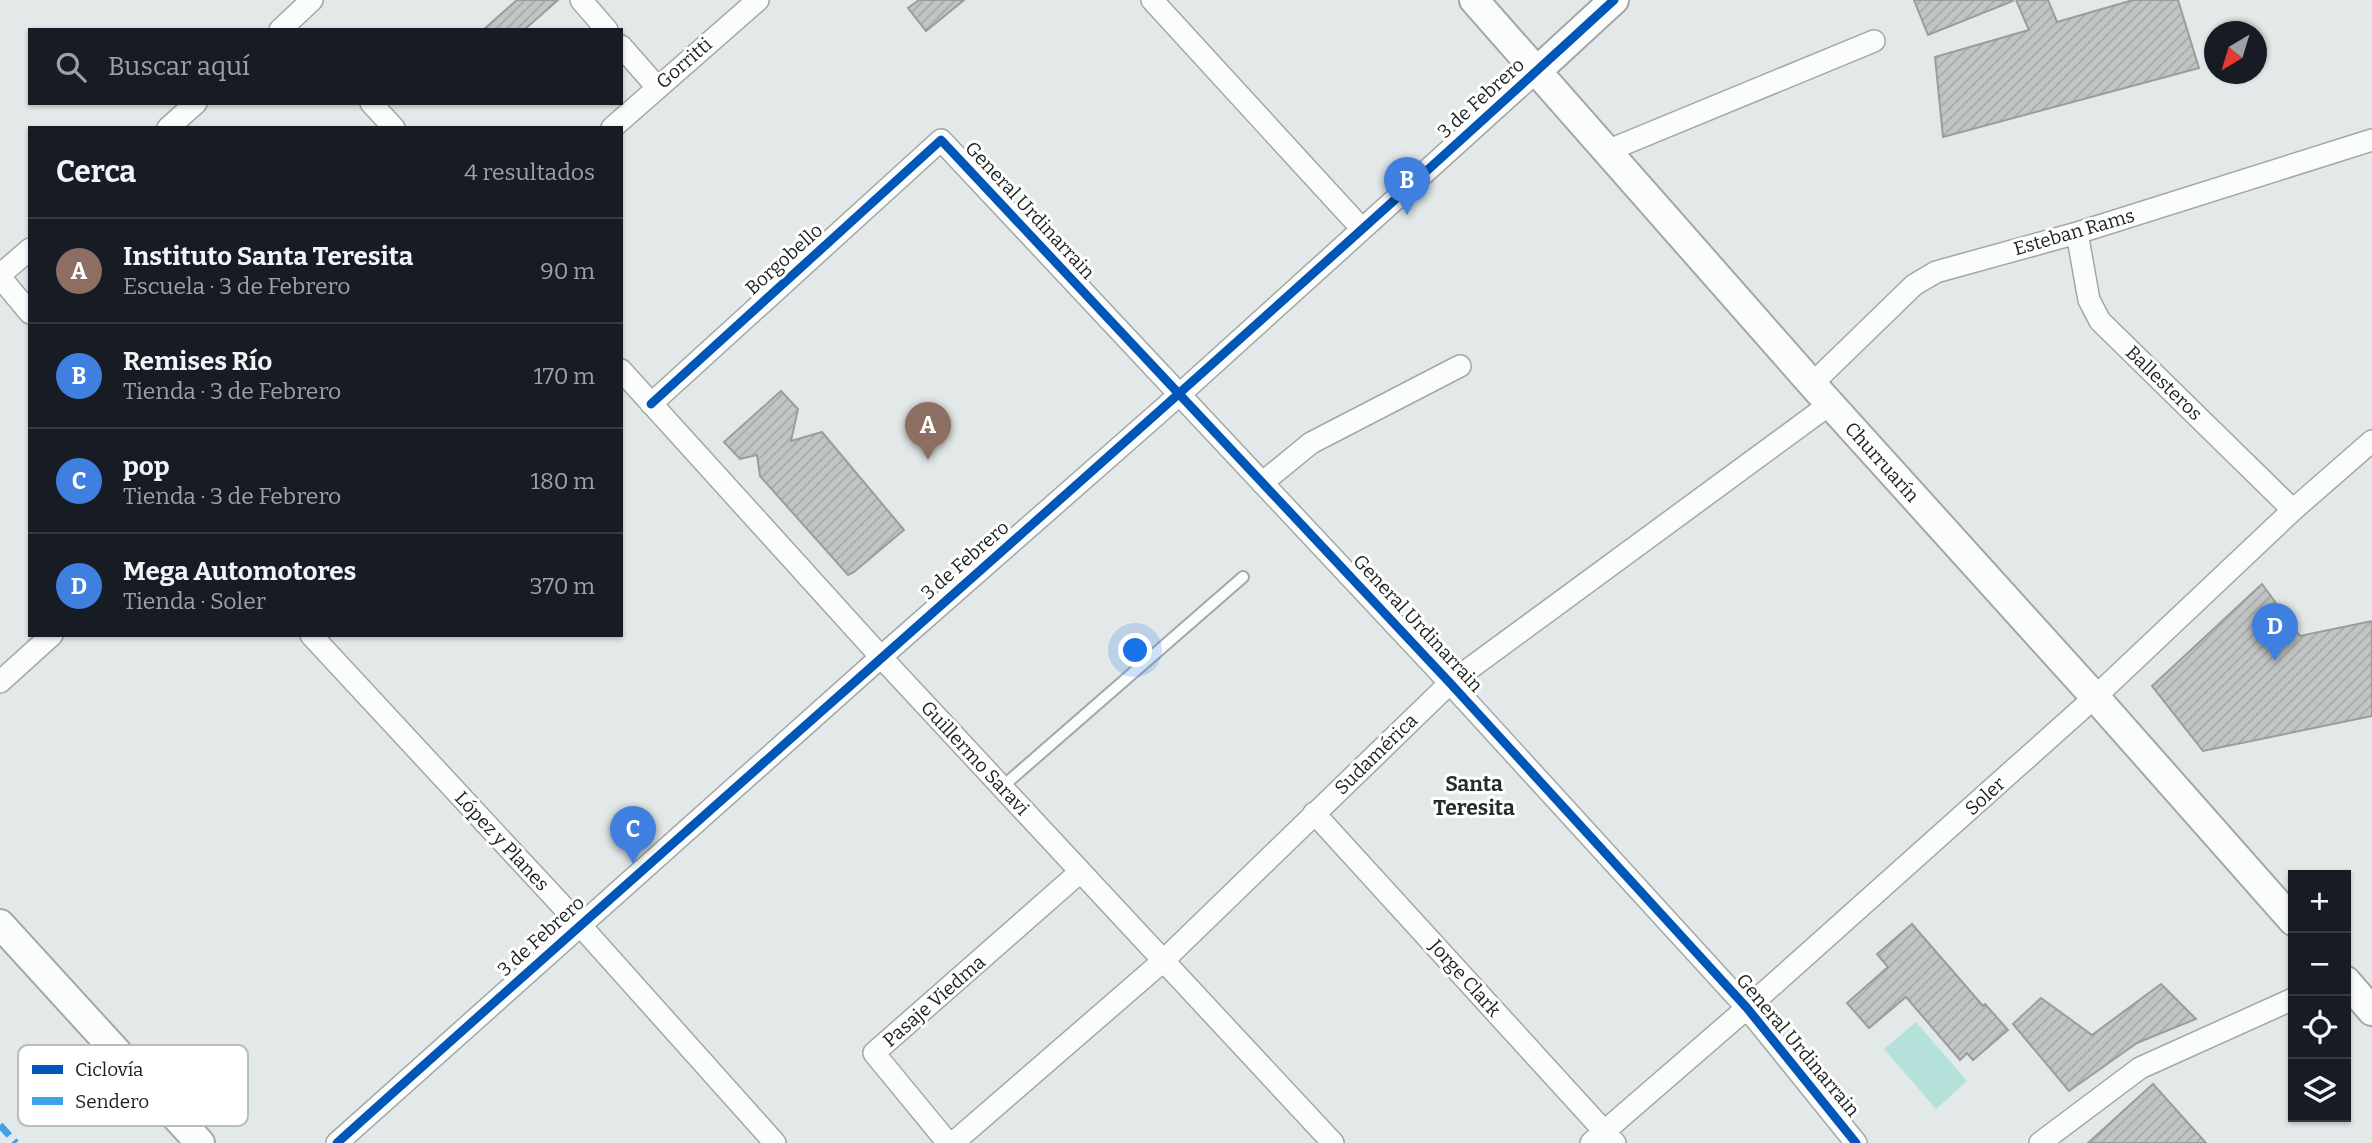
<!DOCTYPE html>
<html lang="es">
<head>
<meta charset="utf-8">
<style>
  :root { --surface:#171b24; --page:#20242c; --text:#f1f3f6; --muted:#9ea1a6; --line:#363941; --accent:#b1b4b5 }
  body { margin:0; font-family:Bitter,serif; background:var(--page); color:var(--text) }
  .controls { position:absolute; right:21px; bottom:21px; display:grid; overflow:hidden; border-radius:0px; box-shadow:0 2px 5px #0004 }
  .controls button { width:63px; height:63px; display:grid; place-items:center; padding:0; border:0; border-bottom:2px solid var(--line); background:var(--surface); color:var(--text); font:35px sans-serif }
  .compass { position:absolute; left:2204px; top:21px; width:63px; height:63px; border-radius:50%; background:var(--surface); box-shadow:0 2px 5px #0004; rotate:218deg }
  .you { position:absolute; left:1136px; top:651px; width:24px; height:24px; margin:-18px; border:5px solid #fff; border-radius:50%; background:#1a73e8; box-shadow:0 0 0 10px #1a73e833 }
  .badge { display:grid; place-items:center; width:46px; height:46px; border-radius:50%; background:var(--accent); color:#fff; font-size:23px; font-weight:700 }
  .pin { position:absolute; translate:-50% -58px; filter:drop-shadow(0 2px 4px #0008) }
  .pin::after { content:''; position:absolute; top:37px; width:24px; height:21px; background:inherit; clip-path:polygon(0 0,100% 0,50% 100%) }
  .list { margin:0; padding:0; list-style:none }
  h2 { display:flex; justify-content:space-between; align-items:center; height:91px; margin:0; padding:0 28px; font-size:30px }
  h2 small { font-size:23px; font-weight:400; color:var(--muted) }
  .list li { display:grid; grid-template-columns:46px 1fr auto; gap:21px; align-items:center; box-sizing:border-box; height:105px; padding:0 28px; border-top:2px solid var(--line) }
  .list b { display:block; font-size:26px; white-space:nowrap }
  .list p { margin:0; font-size:23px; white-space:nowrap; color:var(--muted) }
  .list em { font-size:23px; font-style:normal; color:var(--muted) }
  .icon { flex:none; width:38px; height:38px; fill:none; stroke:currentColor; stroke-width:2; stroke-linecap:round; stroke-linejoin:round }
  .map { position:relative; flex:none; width:2372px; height:1143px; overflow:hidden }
  .search { position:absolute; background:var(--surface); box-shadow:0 2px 5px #0004; left:28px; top:28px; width:595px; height:77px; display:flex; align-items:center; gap:18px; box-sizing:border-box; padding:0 24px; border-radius:0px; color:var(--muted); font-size:26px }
  .panel { position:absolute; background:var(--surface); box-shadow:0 2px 5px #0004; left:28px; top:126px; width:595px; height:511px; border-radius:0px }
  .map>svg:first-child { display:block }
  .grass { fill:#b4e2db }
  .building { fill:url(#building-hatch); stroke:#999e9d; stroke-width:2 }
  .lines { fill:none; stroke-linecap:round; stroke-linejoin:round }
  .lane-casing { stroke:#a3a7a7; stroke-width:14 }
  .street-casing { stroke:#a3a7a7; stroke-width:24 }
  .secondary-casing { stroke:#a3a7a7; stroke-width:32 }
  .lane { stroke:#fbfcfc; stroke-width:10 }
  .street { stroke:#fbfcfc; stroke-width:21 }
  .secondary { stroke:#fbfcfc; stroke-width:28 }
  .quiet { stroke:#3da2ea; stroke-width:7; stroke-dasharray:14 7; stroke-linecap:butt }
  .cycleway-casing { stroke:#fff; stroke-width:13 }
  .cycleway { stroke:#0057b8; stroke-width:9 }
  .labels { text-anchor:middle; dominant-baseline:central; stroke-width:6; stroke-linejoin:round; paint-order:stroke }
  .street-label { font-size:19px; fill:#1d2020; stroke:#fff }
  .neighbourhood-label { font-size:21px; font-weight:bold; fill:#252e2c; stroke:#fff }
  .key { fill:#fff; stroke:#bbbcbc; stroke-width:2 }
  .key-label { font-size:19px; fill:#1d2020 }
</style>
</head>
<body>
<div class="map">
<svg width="2372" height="1143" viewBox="0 0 2372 1143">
  <defs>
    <pattern id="building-hatch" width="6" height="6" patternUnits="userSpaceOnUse" patternTransform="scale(1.75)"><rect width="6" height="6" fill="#c1c6c5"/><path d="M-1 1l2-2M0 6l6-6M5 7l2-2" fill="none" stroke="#a5aaa9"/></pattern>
  </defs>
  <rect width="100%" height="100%" fill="#e3e9e8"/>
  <path class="grass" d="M1916,1022L1967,1081L1936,1109L1884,1049Z"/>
  <path class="building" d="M517,0H558L524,30H483Z
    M919,0H964L926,31L908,8Z
    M1914,0H2012L2013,1L1928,35Z
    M2016,0H2048L2057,22L2133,0H2178L2199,68L1943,137L1935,57L2029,30Z
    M781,391L798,409L791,441L822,432L904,530L854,572L848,575L760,476L757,455L740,459L724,442Z
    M2262,584L2300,636L2372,621V716L2203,751L2152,686Z
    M1912,924L1983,1006L1985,1004L2008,1030L1973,1060L1967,1053L1960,1060L1906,997L1869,1028L1847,1003L1888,967L1877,954Z
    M2161,984L2196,1019L2137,1043L2069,1091L2013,1024L2041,998L2092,1035Z
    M2153,1084L2206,1143H2088Z"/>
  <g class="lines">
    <defs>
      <path id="lane" d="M1002,787L1243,577"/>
      <path id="street" d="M581,0L607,30
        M1152,0L1362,229
        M280,30L312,0
        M621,46L657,87
        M371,103L394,128
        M168,128L196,103
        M612,128L758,0
        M1607,151L1874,41
        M2077,233L2089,300L2100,321L2293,510
        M0,275L30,249
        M0,277L30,313
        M621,370L881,657L1333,1143
        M1812,384L1914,285L1936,272L2077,233L2372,140
        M651,404L941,140L1450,683L1747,1008L1856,1143
        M1262,483L1311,443L1460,366
        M311,635L580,925L775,1143
        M0,682L52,635
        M1314,813L1615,1143
        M337,1143L881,657L1179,395L1537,71
        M948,1143L874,1053L1080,872
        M953,1143L1163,961L1450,683L1830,404
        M1591,1143L1747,1008L2095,697L2293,510L2372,441
        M2040,1143L2140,1068L2293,999"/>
      <path id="secondary" d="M1474,0L1812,384L2095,697L2293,921
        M1537,71L1614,0
        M0,924L200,1143
        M2346,981L2372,1011"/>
    </defs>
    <use href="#lane" class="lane-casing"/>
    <use href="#street" class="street-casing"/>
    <use href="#secondary" class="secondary-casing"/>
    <use href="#lane" class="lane"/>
    <use href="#street" class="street"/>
    <use href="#secondary" class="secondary"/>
    <path class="quiet" d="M0,1125L16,1143"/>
    <defs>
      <path id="cycleway" d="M651,404L941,140L1450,683L1747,1008L1856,1143
        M337,1143C762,761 1193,387 1614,0"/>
    </defs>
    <use href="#cycleway" class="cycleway-casing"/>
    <use href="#cycleway" class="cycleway"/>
  </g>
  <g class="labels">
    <g class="street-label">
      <text transform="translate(684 63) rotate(-41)">Gorritti</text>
      <text transform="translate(1481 98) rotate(-42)">3 de Febrero</text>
      <text transform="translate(1030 210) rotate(47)">General Urdinarrain</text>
      <text transform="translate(2074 232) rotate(-16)">Esteban Rams</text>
      <text transform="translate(784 259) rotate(-42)">Borgobello</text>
      <text transform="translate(2164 383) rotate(44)">Ballesteros</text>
      <text transform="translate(1882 462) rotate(48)">Churruarín</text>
      <text transform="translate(965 560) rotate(-41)">3 de Febrero</text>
      <text transform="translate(1418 623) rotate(47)">General Urdinarrain</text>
      <text transform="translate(1376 754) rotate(-44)">Sudamérica</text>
      <text transform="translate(975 758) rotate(47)">Guillermo Saravi</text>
      <text transform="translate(1985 796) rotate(-42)">Soler</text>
      <text transform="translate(502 841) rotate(47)">López y Planes</text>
      <text transform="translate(541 936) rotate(-42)">3 de Febrero</text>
      <text transform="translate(1465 978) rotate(48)">Jorge Clark</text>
      <text transform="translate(934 1001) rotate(-41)">Pasaje Viedma</text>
      <text transform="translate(1798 1045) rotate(50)">General Urdinarrain</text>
    </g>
    <g class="neighbourhood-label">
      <text x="1474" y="784">Santa<tspan x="1474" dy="24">Teresita</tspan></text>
    </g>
  </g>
  <rect x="18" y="1045" width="230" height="81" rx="10" class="key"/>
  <rect x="32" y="1065" width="31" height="9" fill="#0057b8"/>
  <rect x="32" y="1097" width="31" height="8" fill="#3da2ea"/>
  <g class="key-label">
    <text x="75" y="1076">Ciclovía</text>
    <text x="75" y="1108">Sendero</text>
  </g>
</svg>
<div class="controls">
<button>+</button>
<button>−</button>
<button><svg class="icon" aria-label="locate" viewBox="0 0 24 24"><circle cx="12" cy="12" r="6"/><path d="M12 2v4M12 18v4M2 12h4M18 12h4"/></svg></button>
<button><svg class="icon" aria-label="layers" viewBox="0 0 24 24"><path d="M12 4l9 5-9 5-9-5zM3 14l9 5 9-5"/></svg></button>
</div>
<svg class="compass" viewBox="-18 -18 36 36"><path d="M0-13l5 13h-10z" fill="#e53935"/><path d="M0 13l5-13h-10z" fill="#9ea1a6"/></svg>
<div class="you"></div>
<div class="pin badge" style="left:928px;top:460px;background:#8d6e63">A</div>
<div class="pin badge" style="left:1407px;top:215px;background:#3f7fe0">B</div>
<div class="pin badge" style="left:633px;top:864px;background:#3f7fe0">C</div>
<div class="pin badge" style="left:2275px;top:661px;background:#3f7fe0">D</div>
<div class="search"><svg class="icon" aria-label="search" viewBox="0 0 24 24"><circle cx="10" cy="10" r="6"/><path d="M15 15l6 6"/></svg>Buscar aquí</div>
<section class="panel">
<h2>Cerca<small>4 resultados</small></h2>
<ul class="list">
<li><span class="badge" style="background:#8d6e63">A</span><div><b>Instituto Santa Teresita</b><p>Escuela · 3 de Febrero</p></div><em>90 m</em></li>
<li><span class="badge" style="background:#3f7fe0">B</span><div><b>Remises Río</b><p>Tienda · 3 de Febrero</p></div><em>170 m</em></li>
<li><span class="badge" style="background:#3f7fe0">C</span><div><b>pop</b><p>Tienda · 3 de Febrero</p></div><em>180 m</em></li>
<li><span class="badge" style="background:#3f7fe0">D</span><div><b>Mega Automotores</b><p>Tienda · Soler</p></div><em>370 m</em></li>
</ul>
</section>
</div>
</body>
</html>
